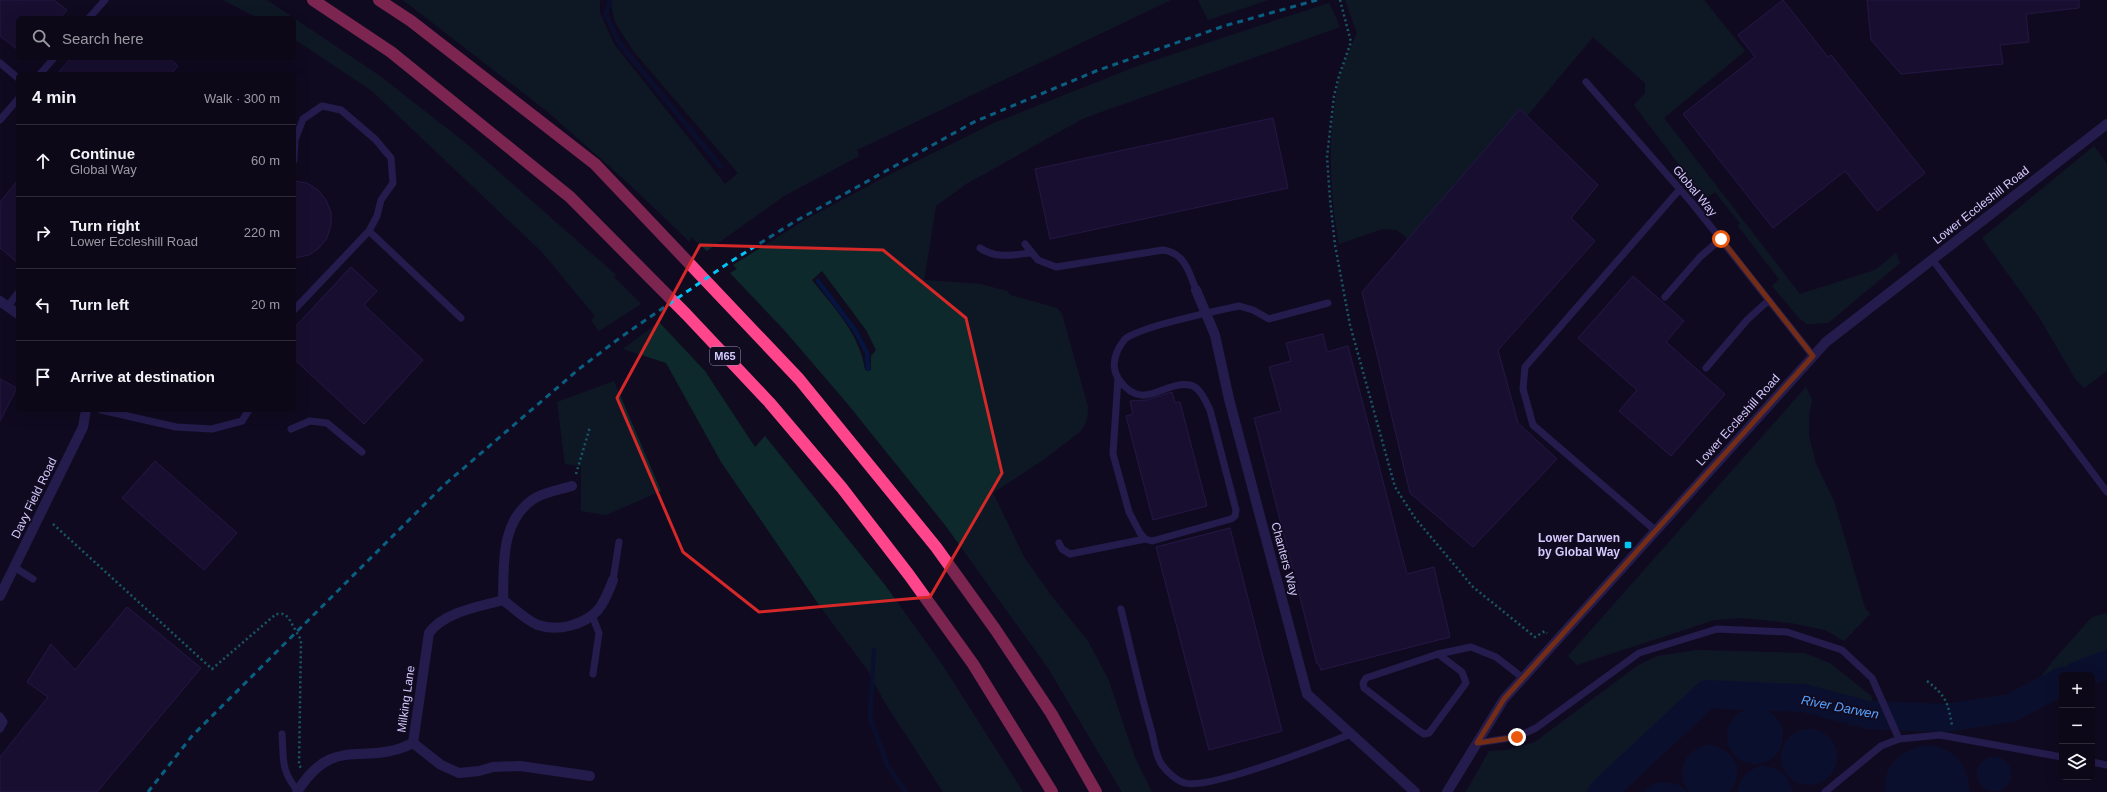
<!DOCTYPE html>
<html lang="en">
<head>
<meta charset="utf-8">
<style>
  :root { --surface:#0d0818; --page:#1b1625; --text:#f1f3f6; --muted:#9a9aa2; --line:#2d2937 }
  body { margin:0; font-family:Arial,sans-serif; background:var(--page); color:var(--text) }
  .controls { position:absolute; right:12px; bottom:12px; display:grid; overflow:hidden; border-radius:6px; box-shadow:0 4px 16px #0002 }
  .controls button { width:36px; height:36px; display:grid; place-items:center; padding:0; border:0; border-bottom:1px solid var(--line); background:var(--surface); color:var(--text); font:20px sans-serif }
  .stop { position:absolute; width:12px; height:12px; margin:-9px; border:3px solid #ea580c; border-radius:50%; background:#fff }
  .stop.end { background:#ea580c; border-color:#fff; box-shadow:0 1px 4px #0008 }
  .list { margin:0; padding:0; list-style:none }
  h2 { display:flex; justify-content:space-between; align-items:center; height:52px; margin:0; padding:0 16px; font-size:17px }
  h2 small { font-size:13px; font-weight:400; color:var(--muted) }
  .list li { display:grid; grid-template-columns:26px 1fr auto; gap:12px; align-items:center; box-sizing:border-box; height:72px; padding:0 16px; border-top:1px solid var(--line) }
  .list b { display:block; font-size:15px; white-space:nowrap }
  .list p { margin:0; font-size:13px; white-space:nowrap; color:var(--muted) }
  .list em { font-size:13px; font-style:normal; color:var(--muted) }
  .icon { flex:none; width:22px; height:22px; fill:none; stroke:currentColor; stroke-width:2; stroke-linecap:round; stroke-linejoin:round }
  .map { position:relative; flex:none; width:2107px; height:792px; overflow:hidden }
  .search { position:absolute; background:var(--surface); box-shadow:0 4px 16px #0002; left:16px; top:16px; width:280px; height:44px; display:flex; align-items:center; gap:10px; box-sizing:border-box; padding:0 14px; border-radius:6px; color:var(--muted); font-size:15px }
  .panel { position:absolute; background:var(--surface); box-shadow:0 4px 16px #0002; left:16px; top:72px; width:280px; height:340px; border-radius:6px }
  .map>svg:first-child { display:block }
  .green { fill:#0d292b; fill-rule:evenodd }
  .water { fill:#05153f }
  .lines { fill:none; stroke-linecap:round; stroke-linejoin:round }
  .stream { stroke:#05153f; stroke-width:4.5 }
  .river { stroke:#05153f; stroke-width:28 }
  .building { fill:#231543; stroke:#3c2571 }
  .path { stroke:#23b4ba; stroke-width:2.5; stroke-dasharray:2 3; stroke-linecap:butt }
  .service { stroke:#3d3283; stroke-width:7 }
  .minor { stroke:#3d3283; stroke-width:10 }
  .tertiary { stroke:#3d3283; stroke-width:10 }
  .motorway { stroke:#ff458c; stroke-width:12 }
  .rail { stroke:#00c5f5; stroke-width:3; stroke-dasharray:6 5; stroke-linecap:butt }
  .route { stroke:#ea580c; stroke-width:5 }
  .marked { fill:none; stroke:#d62828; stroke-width:3; stroke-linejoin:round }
  .poi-dot { fill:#00c5f5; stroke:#110b20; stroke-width:1.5 }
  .labels { text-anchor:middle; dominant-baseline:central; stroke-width:4; stroke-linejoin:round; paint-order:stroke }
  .shield { fill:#110b20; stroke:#9a91bc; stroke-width:1 }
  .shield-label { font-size:11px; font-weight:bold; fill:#d5caff }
  .street-label { font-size:12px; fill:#d5caff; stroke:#110b20 }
  .poi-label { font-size:12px; font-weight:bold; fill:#d5caff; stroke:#110b20; text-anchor:end }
  .water-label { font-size:13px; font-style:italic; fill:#58a2ff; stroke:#110b20 }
</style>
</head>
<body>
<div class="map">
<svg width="2107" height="792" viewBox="0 0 2107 792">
  <rect width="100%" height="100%" fill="#110b20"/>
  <path class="green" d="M223,0H267L380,76L467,144L616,275L614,277L641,304L599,331L591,320L595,316L542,252L372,91L294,39V18H258Z
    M403,0H600V13L614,44L725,184L738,173L634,52L615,22L611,4L612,0H1171L857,150L859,156L784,196L707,251L691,237L690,242L626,181L548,112Z
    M1198,0H1269L1208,20Z
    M1345,0H1704L1745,51L1664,118L1800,294L1875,270L1896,253L1900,263L1828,323L1807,324L1799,318L1772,286L1779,279L1738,226L1740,223L1715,192L1705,199L1634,105L1645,93V83L1593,37L1527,116L1520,109L1408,239L1397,230L1382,229L1339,244C1329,189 1327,132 1340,76C1344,62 1351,47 1357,33Z
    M1329,3L1340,27L1084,118L966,184L936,206L924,280L980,284L1007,291L1010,295L1057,308L1062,314L1088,407L1087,420L1081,431L1043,460L993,493L1024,557L1050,594L1088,641L1108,679L1135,758L1152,792H1122L1048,668L945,525L846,402L785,331L730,273L737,269L733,265L810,217L891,174L994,123L1140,65ZM822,271L866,330L876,350L871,356V370H865C860,334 834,308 812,280Z
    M2094,146L2107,164V371L2084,388L2076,380L2039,317L1982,238Z
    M659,322L705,371L755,447L765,436L885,585L943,666L1023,792H943L884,701L867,669L819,605L721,462L666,363L623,349Z
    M614,381L661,491L606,515L581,511V466L565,464L557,402Z
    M1806,387L1812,400L1809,416V436L1816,464L1834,501L1865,608L1870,614L1844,641L1825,630L1791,623L1743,618L1714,620L1577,665L1568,656Z
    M2107,613V657L2041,677L2052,662L2092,617Z
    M1697,650L1804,653L1830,663L1871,696L1876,710L1806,692L1703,686L1586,792H1466L1489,751L1507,750L1535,742L1637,666L1657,656Z"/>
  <path class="water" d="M1727 736a28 28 0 1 1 56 0a28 28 0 1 1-56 0Z
    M1781 757a28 28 0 1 1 56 0a28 28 0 1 1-56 0Z
    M1705,745C1731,745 1748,770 1729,792H1689C1676,773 1683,753 1705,745Z
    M1928,745C1956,750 1968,764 1969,792H1886C1881,765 1904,748 1928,745Z
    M1977 774a17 17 0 1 1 34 0a17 17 0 1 1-34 0Z
    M1760,766C1778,766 1789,775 1792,792H1737C1740,778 1747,771 1760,766Z
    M1661,782L1679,785L1687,792H1644L1652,785Z"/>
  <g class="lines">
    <path class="stream" d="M610,0L606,15L620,44L721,167
      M818,281L855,330L867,353L868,369
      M874,650L870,717L888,767L906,792"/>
    <path class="river" d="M2078,675L2107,664
      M1602,792L1707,694L1804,698L1869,715L1945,718L2011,708L2062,681"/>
  </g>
  <path class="building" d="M0,0H54L67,10L60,18H18V50L0,36Z
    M1783,0L1828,57L1831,55L1925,173L1877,211L1845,171L1773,228L1683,114L1755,57L1738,35Z
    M1867,0H2079V8L2026,14L2029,42L2000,45L2003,64L1901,74L1871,40Z
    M71,58H169L178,66L171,74H57Z
    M1520,109L1598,185L1571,218L1595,241L1498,350L1518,423L1557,459L1473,547L1410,493L1362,292Z
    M1273,118L1288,188L1050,239L1035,169Z
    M18,180V263L0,248V202Z
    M294,181L307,183L318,190L326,200L331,212V225L327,238L319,248L309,255L294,258Z
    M351,267L377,291L364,305L423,360L364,424L294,359V328Z
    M1633,276L1684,321L1666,342L1725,394L1671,456L1619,411L1637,390L1578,338Z
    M1323,334L1327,352L1348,346L1407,574L1434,567L1450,637L1321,670L1319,664H1317L1254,418L1281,411L1269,367L1291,361L1286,343Z
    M0,379L17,388L0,421Z
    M1172,392L1175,403L1180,402L1207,506L1153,520L1126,416L1133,414L1130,401L1147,400Z
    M155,461L237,533L204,570L122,498Z
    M1230,528L1282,731L1209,750L1156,547Z
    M127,607L201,668L97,792H0V757L48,697L27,682L51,644L75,670Z"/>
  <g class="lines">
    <path class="path" d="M1340,0L1351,42L1339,76L1334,96L1327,157L1330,199L1335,245L1350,325L1395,487L1415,518L1473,587L1535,637L1545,631L1547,633
      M576,474L590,427
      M53,524L212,669L276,614H283L288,617L301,640L299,765L301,768
      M1927,681C1946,696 1948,702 1952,726"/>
    <path class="service" d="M89,18L105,0
      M0,63L18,78
      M40,74L54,58
      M1586,82L1692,203L1813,356
      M0,120L18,99
      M294,160L295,140L303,119L322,106L341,110L375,139L391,158L393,183L381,200L377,216L369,231
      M1025,244L1038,260L1056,267L1163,250C1185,253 1189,272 1196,290
      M980,248C996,259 1012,255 1030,253
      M1932,259L2107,492
      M1665,297L1700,257L1721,239
      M8,306L18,293
      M294,310L369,231L461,318
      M1706,368L1747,320L1769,300
      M1118,378L1113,454L1129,512L1140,533L1145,539L1152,541L1231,519L1235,516L1236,510L1210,410C1206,402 1200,387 1190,385C1164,380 1144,413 1120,381C1113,372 1113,361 1117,352C1119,347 1122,343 1125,339C1141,326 1216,311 1239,306L1253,310L1269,319L1328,303
      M101,410L176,427L212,429L242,421L249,410
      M291,429L310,421L327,423L362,452
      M1656,531L1533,425L1523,389L1525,367L1680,189
      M1059,543L1062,549L1070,554L1145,539
      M14,567L33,579
      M613,580L619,542
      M1121,609C1131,650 1140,692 1152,733C1154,742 1156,757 1162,765C1167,772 1177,781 1185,783C1209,790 1323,745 1351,734
      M592,615L599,633L593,674
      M1438,654L1462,672L1466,683L1429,733L1424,734L1418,730L1364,688L1363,683L1366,678L1438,654L1471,647L1496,657L1523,678
      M0,716L4,722L0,729
      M282,734C284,759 280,770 298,791
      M1477,743L1517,737L1536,728L1639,653L1717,629L1787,632L1842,650L1872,678L1899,739
      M2092,762L2107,765
      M1825,792L1881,746L1899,739L1940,735L2062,757"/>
    <path class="minor" d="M1196,290L1215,335L1229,399L1307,694L1415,792
      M0,301L18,314
      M0,596L83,427L86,410
      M503,600C504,566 500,523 532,500C543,492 559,490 572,486
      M503,600C514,608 525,620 538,625C557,632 584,625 598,610C605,601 609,591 613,580
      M413,743L441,765L459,773L479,771L493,767L520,766L590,776
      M297,792C334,732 364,768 413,743L429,633C444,612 478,607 503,600"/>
    <path class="tertiary" d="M1447,792L1504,699L1826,342L2107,124"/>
    <path class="motorway" d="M313,0L391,52L570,197L686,314L769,402L842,488L909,575L973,664L1052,792
      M379,0L411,21L595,164L799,379L936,547L995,629L1051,713L1096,792"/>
    <path class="rail" d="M148,792L192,736L444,485L579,369L621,337L730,262L794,222L974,122L1096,71L1224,26L1317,0"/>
  </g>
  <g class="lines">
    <path class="route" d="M1517,737L1477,743L1504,699L1813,356L1721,239"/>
  </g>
  <path d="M0 0H2107V792H0ZM700,245L883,250L966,318L1002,473L930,597L759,612L683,552L617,398Z" fill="#110b20" fill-opacity=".55" fill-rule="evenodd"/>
  <path class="marked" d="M700,245L883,250L966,318L1002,473L930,597L759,612L683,552L617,398Z"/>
  <rect class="poi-dot" x="1624" y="541" width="8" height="8" rx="2"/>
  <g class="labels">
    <rect class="shield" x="710" y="347" width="30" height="18" rx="3"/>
    <g class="shield-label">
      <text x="725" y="356">M65</text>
    </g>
    <g class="street-label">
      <text transform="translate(1695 191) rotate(50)">Global Way</text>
      <text transform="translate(1981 205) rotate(-38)">Lower Eccleshill Road</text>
      <text transform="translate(1738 420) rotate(-48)">Lower Eccleshill Road</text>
      <text transform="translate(34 498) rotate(-64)">Davy Field Road</text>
      <text transform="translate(1285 559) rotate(75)">Chanters Way</text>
      <text transform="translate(406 699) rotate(-82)">Milking Lane</text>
    </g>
    <g class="poi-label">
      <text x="1620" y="538">Lower Darwen<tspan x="1620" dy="14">by Global Way</tspan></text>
    </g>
    <g class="water-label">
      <text transform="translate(1840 707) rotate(11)">River Darwen</text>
    </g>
  </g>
</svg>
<div class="controls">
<button>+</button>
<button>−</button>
<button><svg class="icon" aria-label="layers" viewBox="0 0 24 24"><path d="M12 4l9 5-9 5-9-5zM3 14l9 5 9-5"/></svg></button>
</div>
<div class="stop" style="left:1721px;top:239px"></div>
<div class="stop end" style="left:1517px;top:737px"></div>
<div class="search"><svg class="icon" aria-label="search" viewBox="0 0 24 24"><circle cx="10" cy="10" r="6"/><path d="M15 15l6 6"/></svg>Search here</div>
<section class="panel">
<h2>4 min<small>Walk · 300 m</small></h2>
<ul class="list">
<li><svg class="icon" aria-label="ahead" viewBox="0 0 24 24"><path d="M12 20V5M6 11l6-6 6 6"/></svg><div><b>Continue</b><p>Global Way</p></div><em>60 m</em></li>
<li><svg class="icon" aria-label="right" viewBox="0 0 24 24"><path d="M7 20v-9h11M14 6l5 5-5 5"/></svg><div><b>Turn right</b><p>Lower Eccleshill Road</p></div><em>220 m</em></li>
<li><svg class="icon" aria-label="left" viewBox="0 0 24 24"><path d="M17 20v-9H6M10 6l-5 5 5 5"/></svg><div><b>Turn left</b></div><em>20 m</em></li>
<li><svg class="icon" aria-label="arrive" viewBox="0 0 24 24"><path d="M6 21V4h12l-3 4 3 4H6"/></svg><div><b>Arrive at destination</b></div></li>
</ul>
</section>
</div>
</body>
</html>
